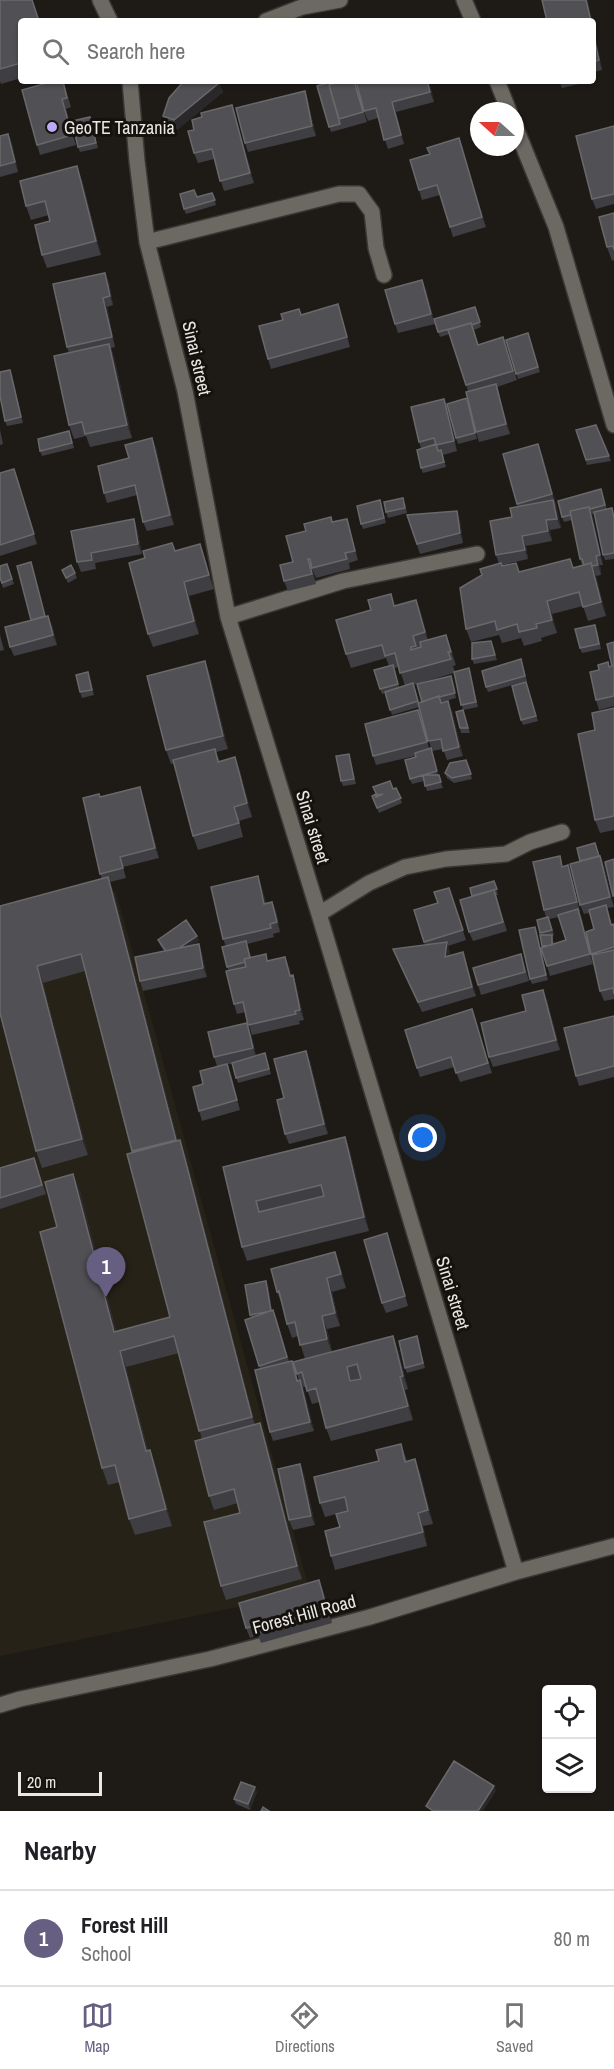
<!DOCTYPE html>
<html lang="en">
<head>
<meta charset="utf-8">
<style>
  :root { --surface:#fff; --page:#f2f2f2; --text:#202124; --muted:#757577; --line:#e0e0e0; --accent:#665f82 }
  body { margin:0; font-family:"Archivo Narrow",sans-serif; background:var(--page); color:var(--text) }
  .controls { position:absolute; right:18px; bottom:18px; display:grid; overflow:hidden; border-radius:6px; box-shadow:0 2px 4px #0004 }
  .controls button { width:54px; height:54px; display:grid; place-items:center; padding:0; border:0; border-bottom:2px solid var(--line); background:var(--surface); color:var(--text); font:30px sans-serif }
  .compass { position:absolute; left:470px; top:102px; width:54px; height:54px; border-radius:50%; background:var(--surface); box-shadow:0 2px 4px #0004; rotate:291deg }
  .scale { position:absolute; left:18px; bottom:15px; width:84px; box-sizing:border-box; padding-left:6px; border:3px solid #e9e8e4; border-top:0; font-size:16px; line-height:21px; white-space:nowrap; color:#e9e8e4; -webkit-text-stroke:4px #15120e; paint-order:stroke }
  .you { position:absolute; left:423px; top:1138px; width:21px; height:21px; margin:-15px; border:4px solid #fff; border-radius:50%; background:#1a73e8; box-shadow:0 0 0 9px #1a73e833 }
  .badge { display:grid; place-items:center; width:39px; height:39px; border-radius:50%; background:var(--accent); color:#fff; font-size:20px; font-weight:700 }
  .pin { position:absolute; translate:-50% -50px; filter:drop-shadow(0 2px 3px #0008) }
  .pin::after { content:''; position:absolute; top:32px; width:21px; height:18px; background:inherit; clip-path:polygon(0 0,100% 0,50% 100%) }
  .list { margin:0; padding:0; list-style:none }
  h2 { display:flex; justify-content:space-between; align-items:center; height:78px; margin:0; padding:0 24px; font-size:26px }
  h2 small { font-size:20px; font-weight:400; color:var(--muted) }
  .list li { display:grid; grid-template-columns:39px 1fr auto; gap:18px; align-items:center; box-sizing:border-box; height:96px; padding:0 24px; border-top:2px solid var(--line) }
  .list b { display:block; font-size:22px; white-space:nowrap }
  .list p { margin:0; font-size:20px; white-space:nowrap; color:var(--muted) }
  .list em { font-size:20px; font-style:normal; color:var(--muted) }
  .icon { flex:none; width:33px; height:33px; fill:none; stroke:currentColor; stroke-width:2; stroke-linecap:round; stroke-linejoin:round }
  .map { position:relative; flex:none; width:614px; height:1811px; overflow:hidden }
  .search { position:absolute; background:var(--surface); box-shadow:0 2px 4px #0004; left:18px; right:18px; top:18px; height:66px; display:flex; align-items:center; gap:15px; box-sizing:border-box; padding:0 21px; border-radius:6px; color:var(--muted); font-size:22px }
  .sheet { height:174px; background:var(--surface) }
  nav { display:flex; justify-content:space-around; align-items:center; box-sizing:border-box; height:84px; border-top:2px solid var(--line); background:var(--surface); font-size:16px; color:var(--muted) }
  nav a { display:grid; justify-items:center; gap:3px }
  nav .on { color:var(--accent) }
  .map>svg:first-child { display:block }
  .built { fill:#272218 }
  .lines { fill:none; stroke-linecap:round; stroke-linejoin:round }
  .minor-casing { stroke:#3a3834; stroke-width:18 }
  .minor { stroke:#6c6963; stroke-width:15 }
  .wall { fill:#3f3e43; fill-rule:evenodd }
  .shaded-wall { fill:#2a282a }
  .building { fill:#515054; stroke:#69686b; stroke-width:1.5; fill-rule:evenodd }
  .poi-dot { fill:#bcaaf6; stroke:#15120e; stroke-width:2 }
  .labels { text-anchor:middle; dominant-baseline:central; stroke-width:6; stroke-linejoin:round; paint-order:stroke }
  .poi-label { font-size:18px; fill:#e9e8e4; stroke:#15120e; text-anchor:start }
  .street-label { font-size:18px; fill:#e9e8e4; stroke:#15120e }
</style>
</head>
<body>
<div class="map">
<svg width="614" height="1811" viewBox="0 0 614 1811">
  <rect width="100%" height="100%" fill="#1e1b17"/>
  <path class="built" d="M116,892L310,1592L0,1656V912Z"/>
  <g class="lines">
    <defs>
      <path id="minor" d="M100,0L110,21
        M464,0L473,21
        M266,21L302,7L340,0
        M130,81L137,161L147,242L185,391L228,617L319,914L516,1572
        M497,81L509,111
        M515,126L556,227L614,425
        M147,242L339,194H359L372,212L376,248L384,275
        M228,617L343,581L477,554
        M319,914L369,883L405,867L446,859L506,854L530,842L562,832
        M0,1705L20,1699L210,1659L370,1617L516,1572L614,1546"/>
    </defs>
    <use href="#minor" class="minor-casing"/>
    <use href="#minor" class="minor"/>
  </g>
  <path class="wall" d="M21,21V78L1,84L0,81V38Z
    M593,25L602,70L593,72Z
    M63,81L71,107L66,109L76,145L40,155L37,145Z
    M317,81H355L367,122L342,129L341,126L342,129L331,132Z
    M429,81L434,102L396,112L404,144L388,149L378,118L368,121L364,111Z
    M559,81H588V82L562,88Z
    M219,83L223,92L178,129L167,125L163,116Z
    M305,91L308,101L316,136L248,152L245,143Z
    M235,114L254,183L224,191L214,159L198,163L194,153V130Z
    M90,117L98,148L80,152L78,147Z
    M614,126V204L596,209L592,199Z
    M8,134L12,144L18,172L0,177V136Z
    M459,138L486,227L453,237L440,195L422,200L419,190L430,154Z
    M82,180L101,255L47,268L42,255L50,221L49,215L31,220L26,206Z
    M197,197L214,198L216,205L186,214L184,209Z
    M614,213V260L612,261L607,247Z
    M109,282L113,305L107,307L115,347L111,348L114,357L132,438L90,447L86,436L74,439L69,425V353L67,347Z
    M426,289L435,324L398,333L395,324Z
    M475,307L481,327L474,330L478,344L506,347L517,380L497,387L510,434L479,442L476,432L468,391L450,334L440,337L434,319Z
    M299,309L301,315L341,314L350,347L271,369L268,359L283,320Z
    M528,333L540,372L518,379L506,340Z
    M12,375L23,423L7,426L5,421Z
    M467,398L477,439L458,444L456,438Z
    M448,409L457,451L443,455L446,467L423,473L421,468V448L419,442Z
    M596,425L611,461L587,465L576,430Z
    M0,430L3,444L0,445Z
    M71,436L74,448L42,456L40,451Z
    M152,438L156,448L174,525L147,531L143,522L137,495L107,503L104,493L129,458Z
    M503,454H542L557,509L561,528L550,530L552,541L526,546L528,559L502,565V566L520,572L573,567L582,565L580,559L572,520L564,522L562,517L601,489L607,509L614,514V559L605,560L603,555L595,514H592L603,565H600L601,575L596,576L606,616L588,621L583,606L552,614L557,633L541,638L542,641L524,646L521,638L502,643L499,635L471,642L466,629L499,564L496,555L512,517L518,507Z
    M14,469L37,544L0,556V473Z
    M380,500L386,523L363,529L361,524Z
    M405,503L407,513L388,518L386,512Z
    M407,515L460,520L463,543L420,554Z
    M134,519L137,529L142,554L95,563L96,569L81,572L77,562Z
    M333,522L350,529L358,560L349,563L350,569L316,578L312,569L316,584L288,591L284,581L293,562Z
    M200,544L214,589L189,596L199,634L153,647L148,634L175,551Z
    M31,562L45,616L52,625L57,645L14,656L10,647L31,620Z
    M7,564L14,584L3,588L0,578Z
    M62,570L75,573L77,578L68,583Z
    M416,600L428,640L446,635L456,665L453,666L455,672L470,673L478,707L463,710L470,733H461L460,728L463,710L454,673L413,685L419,703L422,702L451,676L456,698L441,702L452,711L463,756L447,760L443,749L432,751L438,775L443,788L427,791L424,781L412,784L410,779L415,756L376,765L373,756L421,720L429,748H431L419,707L392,715L385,693L382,694L380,689L389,666L386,658L351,668L346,654L395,606ZM399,667L405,686L399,687L394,668Z
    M597,630L601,649L582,653L580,648Z
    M0,635L4,650L0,651Z
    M491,641L497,660L474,664L472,659Z
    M614,642V706L599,710L596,700L599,670L608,662L609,667L612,666Z
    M521,659L527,681L488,692L486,687Z
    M205,661L210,675L228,749L216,752L220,762L235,757L240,771L252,817L239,821L243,837L198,850L193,836L174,763L171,764L166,750Z
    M88,672L94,695L82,698L80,692Z
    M526,682L538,721L523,725L521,720Z
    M614,708V830L600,833L595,820V730Z
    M349,754L356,784L343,786L341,781Z
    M466,760L472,779L454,783L447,778L445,773Z
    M373,787L393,789L396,788L402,803L379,813L372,796L377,797Z
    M143,796L159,858L123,867L126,878L110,882L114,894L178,1141L186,1157L255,1424L260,1423L265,1437L302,1579L226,1600L221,1586L240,1513L238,1503L214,1510L209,1496L202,1439L179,1353L126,1367L148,1451L150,1450L156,1467L172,1526L135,1535L129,1519L120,1482L108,1485L102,1468L57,1227L80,1191L116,1331L170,1317L132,1153L85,971L43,983L88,1155L42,1168L36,1151L0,1013L102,879L100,874V797Z
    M595,843L599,856H600L604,866L614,907L607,908L612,925L614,924V999L604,1001L600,991L586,932L594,929L589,913L584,914L580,905V861Z
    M563,866L571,875L580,912H579L593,964L550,976L547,966L540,935H541L537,920L546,917L544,910ZM559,917L566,940L554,944L552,936L554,935L549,919Z
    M258,876L261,885L266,903L272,902L276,911L280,932L273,934L274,937L247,944L251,957L266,954L268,961L289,967L291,976L293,975L296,985L304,1020L299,1021L300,1024L252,1035L245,1012L237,1014L234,1004L229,971L227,967L226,946L223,939Z
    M494,881L498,895H496L507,931L473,941L469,932L472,896Z
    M449,888L466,940L448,946L450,952V956L463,952L476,996L422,1012L397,959L393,949L425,945L414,910L438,903Z
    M535,927L548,980L532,984L530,979Z
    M197,936L199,941L192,945L199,944L202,954L207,977L143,991L140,981L164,951L160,945L158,940Z
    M524,964L529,981L481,995L478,985Z
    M547,1000L560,1050L493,1067L489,1057L526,1011Z
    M614,1016V1077L579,1086L576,1076Z
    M475,1019L492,1073L460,1082L454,1067L420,1077L417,1068Z
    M251,1033L256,1056L265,1053L271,1074L238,1083L232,1064H228L240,1110L202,1121L199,1111L203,1084L217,1066L214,1057Z
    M310,1061L328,1134L289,1144L285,1134L284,1098Z
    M345,1137L350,1151L369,1231L247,1261L242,1247L223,1167Z
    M34,1158L46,1194L0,1209V1168Z
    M390,1243L408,1306L386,1313L382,1303Z
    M340,1266L346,1288L332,1292L340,1326L327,1329L332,1352L398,1350L408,1389L405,1390L413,1420L331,1441L326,1428L319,1402L312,1404L306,1387H303L314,1431L273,1441L270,1432L260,1368L245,1320L251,1318L250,1315L268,1286L272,1311L273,1310L277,1320L289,1361H292L298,1380H299L297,1374L305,1359L298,1336L292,1338L287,1324L282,1305L277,1292Z
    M418,1341L425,1368L407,1373L405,1368Z
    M401,1444L407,1461L420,1472L433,1524L423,1526L427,1546L335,1570L331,1556L340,1527L336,1514L325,1517L320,1503Z
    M304,1474L315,1525L293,1530L289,1520Z
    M319,1580L332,1623L261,1643L258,1635L250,1638L246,1628Z
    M257,1792L250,1810L236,1804L234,1799Z"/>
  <path class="shaded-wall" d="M586,0H588L592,21H591Z
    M593,25L602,70L599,60L593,33Z
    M427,81H429L434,102L430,92Z
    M219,83L223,92L178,129L174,120Z
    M305,91L308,101L316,136L312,126Z
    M62,99L66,109L76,145L72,135Z
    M392,102L396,112L404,144L401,135Z
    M232,105L235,114L254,183L250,173Z
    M8,134L12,144L18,172L15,162Z
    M459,138L463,148L486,227L482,217Z
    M77,166L82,180L101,255L96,241Z
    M105,273L109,282L113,305L110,296Z
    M422,280L426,289L435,324L431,314Z
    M103,298L107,307L115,347L112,337Z
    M109,344L114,357L132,438L127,425Z
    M10,370L12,375L23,423L21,417Z
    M496,384L499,394L510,434L506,424Z
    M444,399L448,409L457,451L454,441Z
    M152,438L156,448L174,525L170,515Z
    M538,444L542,454L555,504L552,494Z
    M14,469L18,478L37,544L34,534Z
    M553,500L557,509L561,528L557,519Z
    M589,507L593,517L603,565L600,555Z
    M457,511L460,520L463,543L460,533Z
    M134,519L137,529L142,554L138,544Z
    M347,519L350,529L358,560L355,551Z
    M546,520L550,530L552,541L548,531Z
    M522,536L526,546L528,559L525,550Z
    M200,544L205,557L214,589L209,575Z
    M596,556L600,565L601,575L598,565Z
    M591,563L596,576L606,616L601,602Z
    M184,582L189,596L199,634L194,621Z
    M416,600L421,613L430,646L425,632Z
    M547,601L552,614L557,633L552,620Z
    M48,616L52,625L57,645L53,635Z
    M446,635L451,648L456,665L451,652Z
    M205,661L210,675L228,749L223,736Z
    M448,701L452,711L463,756L459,747Z
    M235,757L240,771L252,817L247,803Z
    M140,787L143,796L159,858L155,848Z
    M600,856L604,866L614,907L610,897Z
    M258,876L261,885L268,913L264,904Z
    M108,877L114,894L182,1156L176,1140Z
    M272,902L276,911L280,932L277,922Z
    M578,909L582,918L593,964L590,954Z
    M535,927L537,932L548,980L546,975Z
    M197,936L199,941L171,961L169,955Z
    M447,942L450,952L449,967L445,957Z
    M199,944L202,954L207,977L203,968Z
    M463,952L466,962L476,996L472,987Z
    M285,957L289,967L293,986L290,976Z
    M37,966L43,983L88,1155L82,1139Z
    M293,975L296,985L304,1020L300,1010Z
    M543,990L547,1000L560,1050L556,1040Z
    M247,1023L251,1033L256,1058L253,1048Z
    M306,1051L310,1061L328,1134L324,1124Z
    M227,1064L231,1073L240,1110L237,1100Z
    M345,1137L350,1151L369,1231L364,1217Z
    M180,1140L186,1157L258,1434L252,1417Z
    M73,1174L80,1191L120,1348L114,1332Z
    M335,1252L340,1266L346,1288L341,1274Z
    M327,1278L332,1292L340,1326L335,1313Z
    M266,1281L268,1286L273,1316L271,1311Z
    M322,1316L327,1329L332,1352L327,1339Z
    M393,1336L398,1350L408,1389L403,1376Z
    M120,1351L126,1367L152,1468L146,1451Z
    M400,1377L405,1390L413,1420L408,1406Z
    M300,1380L304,1389L314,1431L310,1422Z
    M260,1423L265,1437L302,1579L297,1566Z
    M150,1450L156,1467L172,1526L166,1509Z
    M415,1459L420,1472L433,1524L428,1510Z
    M300,1464L304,1474L315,1525L311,1516Z
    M418,1513L423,1526L427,1546L423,1532Z
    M319,1580L323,1590L332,1623L328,1613Z
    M494,1786L496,1791L483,1811H478Z
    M255,1787L257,1792L250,1810L248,1804Z"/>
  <path class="building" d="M0,0H32L39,21H21V63L0,69Z
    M542,0H586L591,21H547Z
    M593,33L599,60L593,62Z
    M54,81H63L67,98L62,99L72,135L37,145L22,90Z
    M184,81H218L219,83L174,120L163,116L169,98Z
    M342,81H354L363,112L339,119L329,85Z
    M356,81H427L430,92L392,102L401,135L384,140L376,108L364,111Z
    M332,82V84L329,85L340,124L329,127L317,86Z
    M305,91L312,126L245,143L236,108Z
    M232,105L250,173L220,181L212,149L194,153L188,131L194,130L192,120L202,117L201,113Z
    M90,117L96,143L78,147L72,121Z
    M614,126V194L592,199L576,136Z
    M8,134L15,162L0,166V136Z
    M459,138L482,217L450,227L437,185L419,190L410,160L430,154L427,148Z
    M77,166L96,241L42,255L35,225L50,221L45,201L26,206L20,181Z
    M194,190L197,197L212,193L215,200L184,209L180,194Z
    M614,213V250L613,246L607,247L599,217Z
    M105,273L110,296L103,298L112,337L67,347L53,284Z
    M422,280L431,314L395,324L385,290Z
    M338,304L347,337L268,359L259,326L283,320L281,314L299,309L301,315Z
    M475,307L480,322L472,325L471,323L438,332L434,319Z
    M471,323L478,345L503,337L513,371L466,385L448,330Z
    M528,333L538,367L516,374L506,340Z
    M109,344L127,425L85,434L82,422L69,425L54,356Z
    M10,370L21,417L5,421L0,396V372Z
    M496,384L506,424L476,432L466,392Z
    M467,398L475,433L456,438L447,404Z
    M444,399L454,441L436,445L434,438L419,442L411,407Z
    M596,425L609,456L586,460L576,430Z
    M69,431L72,443L40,451L38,439Z
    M152,438L170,515L143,522L135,485L104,493L98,466L129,458L125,445Z
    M436,444L438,451L441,450L444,462L421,468L417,450Z
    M538,444L552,494L517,504L503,454Z
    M14,469L34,534L0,545V473Z
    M601,489L605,505L590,509L589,507L570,511L571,515L562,517L558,501Z
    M403,498L405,508L386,512L384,502Z
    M380,500L384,518L361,524L357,506Z
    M553,500L557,519L546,520L548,531L522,536L525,550L496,555L490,521L512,517L510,508Z
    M589,507L600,555L596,556L598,565L592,566L591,563L584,565L582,559H580L570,511Z
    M612,508L614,518V553L603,555L594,512Z
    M457,511L460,533L417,544L407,515Z
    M331,517L332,522L347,519L355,551L345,553L347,559L312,568L310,559H308L312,574L284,581L280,565L293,562L286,536L306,531L304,524Z
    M134,519L138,544L91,553L92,560L77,562L71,531Z
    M172,543L175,551L200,544L209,575L184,582L194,621L148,634L129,563L145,558L143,551Z
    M570,559L573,568L591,563L601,602L583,607L579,592L547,601L552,620L536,624L537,628L519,632L517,624L497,630L495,621L466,629L460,588L482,575L480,569L501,563L502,566L516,563L519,572Z
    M31,562L45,616L31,620L17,566Z
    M7,564L12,579L2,583L0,578V566Z
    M71,565L75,573L66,578L62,570Z
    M391,594L394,606L416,600L425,632L413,636L416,646L411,647V650L421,647L420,642L446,635L451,652H448L451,659L400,673L395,653L385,656L382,645L346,654L336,620L371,610L368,600Z
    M48,616L53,635L10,647L5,627Z
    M595,625L599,644L580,648L575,629Z
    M491,641L495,655L472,659V643Z
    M614,642V696L596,700L590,672L599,670L598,665L608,662L609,667L612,666L607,644Z
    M521,659L525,676L486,687L482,671Z
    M205,661L223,736L166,750L147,676Z
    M393,665L398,684L380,689L374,670Z
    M469,668L476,702L461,705L454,672Z
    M88,672L92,690L80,692L76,675Z
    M451,676L455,693L439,697V696L422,702L417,684Z
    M526,682L536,716L521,720L512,686Z
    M413,683L418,701L390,710L385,692Z
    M439,696L441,703L448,701L459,747L443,751L441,739L428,741L418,703Z
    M614,708V816L595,820L578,734L595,730L592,713Z
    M418,710L427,742L373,756L365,724Z
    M463,710L468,728H460L456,712Z
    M431,748L437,771L410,779L405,760L416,757L415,753Z
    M215,749L218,762L235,757L247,803L234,807L239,823L193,836L173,760Z
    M349,754L354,779L341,781L336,756Z
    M466,760L471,774L452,778L445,773L450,763Z
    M423,775H439L441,782L425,786Z
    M390,781L393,789L396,788L401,798L377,808L372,796L376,794V797L383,794L377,795L373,787Z
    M140,787L155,848L120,857L123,868L100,874L83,798L99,794L100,797Z
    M595,843L599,856L580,861L577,848Z
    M560,856L562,867L568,865L577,902L544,910L533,862Z
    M600,856L610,897L580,905L570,864Z
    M614,859V896H613L605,862Z
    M258,876L264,904L272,902L277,922L270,924L271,928L223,939L211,887Z
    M108,877L176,1140L132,1151L81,954L37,966L82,1139L36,1151L0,1013V906Z
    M494,881L497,889L472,896L470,888Z
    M449,888L463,930L424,942L414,910L438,903L434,892Z
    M494,890L503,922L469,932L460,900Z
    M606,905L611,925L614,924V947L591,954L586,932L594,929L589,910Z
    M578,909L590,954L547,966L541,948L566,940L558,915Z
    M548,917L552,930L540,933L537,920Z
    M186,920L197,936L179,948L166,951L158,940Z
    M535,927L546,975L530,979L519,930Z
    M540,935H552V945L542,946Z
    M246,941L250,958L244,959L245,962L227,967L222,947Z
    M447,942L445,957L463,952L472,987L418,1002L393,949Z
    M199,944L203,968L140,981L135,957Z
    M614,950V994L613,988L600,991L592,955Z
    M266,954L267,961L285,957L290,976L293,975L300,1010L295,1011L296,1014L248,1025L243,1002L234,1004L226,971L246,967L244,959Z
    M521,954L525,972L478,985L473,968Z
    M543,990L556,1040L489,1057L481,1023L526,1011L522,995Z
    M472,1009L488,1063L456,1073L451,1057L417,1068L405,1030Z
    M614,1016V1066L576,1076L564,1028Z
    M247,1023L253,1048L214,1057L208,1032Z
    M306,1051L324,1124L285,1134L277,1100L284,1098L274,1059Z
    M265,1053L269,1069L236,1078L232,1063Z
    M227,1064L237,1100L199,1111L193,1087L203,1084L200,1071Z
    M345,1137L364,1217L242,1247L223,1167ZM321,1185L324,1196L259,1212L256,1201Z
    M180,1140L252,1417L199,1431L174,1336L120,1351L146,1451L150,1450L166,1509L129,1519L115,1465L102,1468L40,1232L57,1227L45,1182L73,1174L114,1332L170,1317L127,1154Z
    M34,1158L42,1185L0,1198V1168Z
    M387,1233L405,1296L382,1303L364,1240Z
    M335,1252L341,1274L327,1278L335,1313L322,1316L327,1339L300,1345L295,1322L287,1324L279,1291L277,1292L271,1269Z
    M266,1281L271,1311L250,1315L245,1285Z
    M273,1310L287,1357L259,1366L245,1320Z
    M393,1336L403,1376L400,1377L408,1406L326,1428L316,1388L307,1391L302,1372L297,1374L293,1362ZM357,1364L361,1379L350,1381L347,1367Z
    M417,1336L423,1363L405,1368L399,1341Z
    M292,1361L297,1381L300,1380L310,1422L270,1432L255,1370Z
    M260,1423L297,1566L221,1586L204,1522L240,1513L234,1489L209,1496L195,1441Z
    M401,1444L405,1462L415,1459L428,1510L418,1513L423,1532L331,1556L325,1531L340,1527L336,1514L348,1511L345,1497L320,1503L314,1477L379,1461L376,1450Z
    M300,1464L311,1516L289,1520L278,1469Z
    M319,1580L328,1613L257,1633L255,1626L246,1628L239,1603Z
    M454,1761L494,1786L478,1811H433L426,1806Z
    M241,1782L255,1787L248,1804L234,1799Z
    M263,1807L269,1811H261Z"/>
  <circle class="poi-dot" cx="52" cy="127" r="6"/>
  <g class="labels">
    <g class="poi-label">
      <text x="64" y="127">GeoTE Tanzania</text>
    </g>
    <g class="street-label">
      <text transform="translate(197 358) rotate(77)">Sinai street</text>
      <text transform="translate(313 827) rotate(73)">Sinai street</text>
      <text transform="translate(453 1293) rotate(73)">Sinai street</text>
      <text transform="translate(304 1614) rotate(-15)">Forest Hill Road</text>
    </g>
  </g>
</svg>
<div class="controls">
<button><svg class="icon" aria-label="locate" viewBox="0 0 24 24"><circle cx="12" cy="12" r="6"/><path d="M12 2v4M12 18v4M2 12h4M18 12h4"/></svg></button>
<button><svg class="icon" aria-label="layers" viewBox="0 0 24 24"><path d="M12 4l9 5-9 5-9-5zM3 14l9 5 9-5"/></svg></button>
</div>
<svg class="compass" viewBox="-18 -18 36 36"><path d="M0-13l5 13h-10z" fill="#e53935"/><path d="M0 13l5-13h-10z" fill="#757577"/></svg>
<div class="scale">20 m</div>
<div class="you"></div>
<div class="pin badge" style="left:106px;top:1297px">1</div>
<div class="search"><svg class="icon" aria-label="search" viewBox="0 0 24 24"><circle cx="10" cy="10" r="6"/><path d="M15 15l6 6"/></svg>Search here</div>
</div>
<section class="sheet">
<h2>Nearby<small></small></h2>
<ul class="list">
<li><span class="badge">1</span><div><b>Forest Hill</b><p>School</p></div><em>80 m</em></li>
</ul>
</section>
<nav>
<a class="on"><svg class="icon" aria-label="map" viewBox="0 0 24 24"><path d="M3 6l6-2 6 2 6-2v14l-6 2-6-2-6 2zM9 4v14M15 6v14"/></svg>Map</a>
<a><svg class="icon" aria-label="directions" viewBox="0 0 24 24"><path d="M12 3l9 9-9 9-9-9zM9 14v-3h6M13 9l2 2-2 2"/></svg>Directions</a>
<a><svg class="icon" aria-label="saved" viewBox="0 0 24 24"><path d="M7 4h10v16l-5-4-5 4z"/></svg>Saved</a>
</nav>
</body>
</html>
